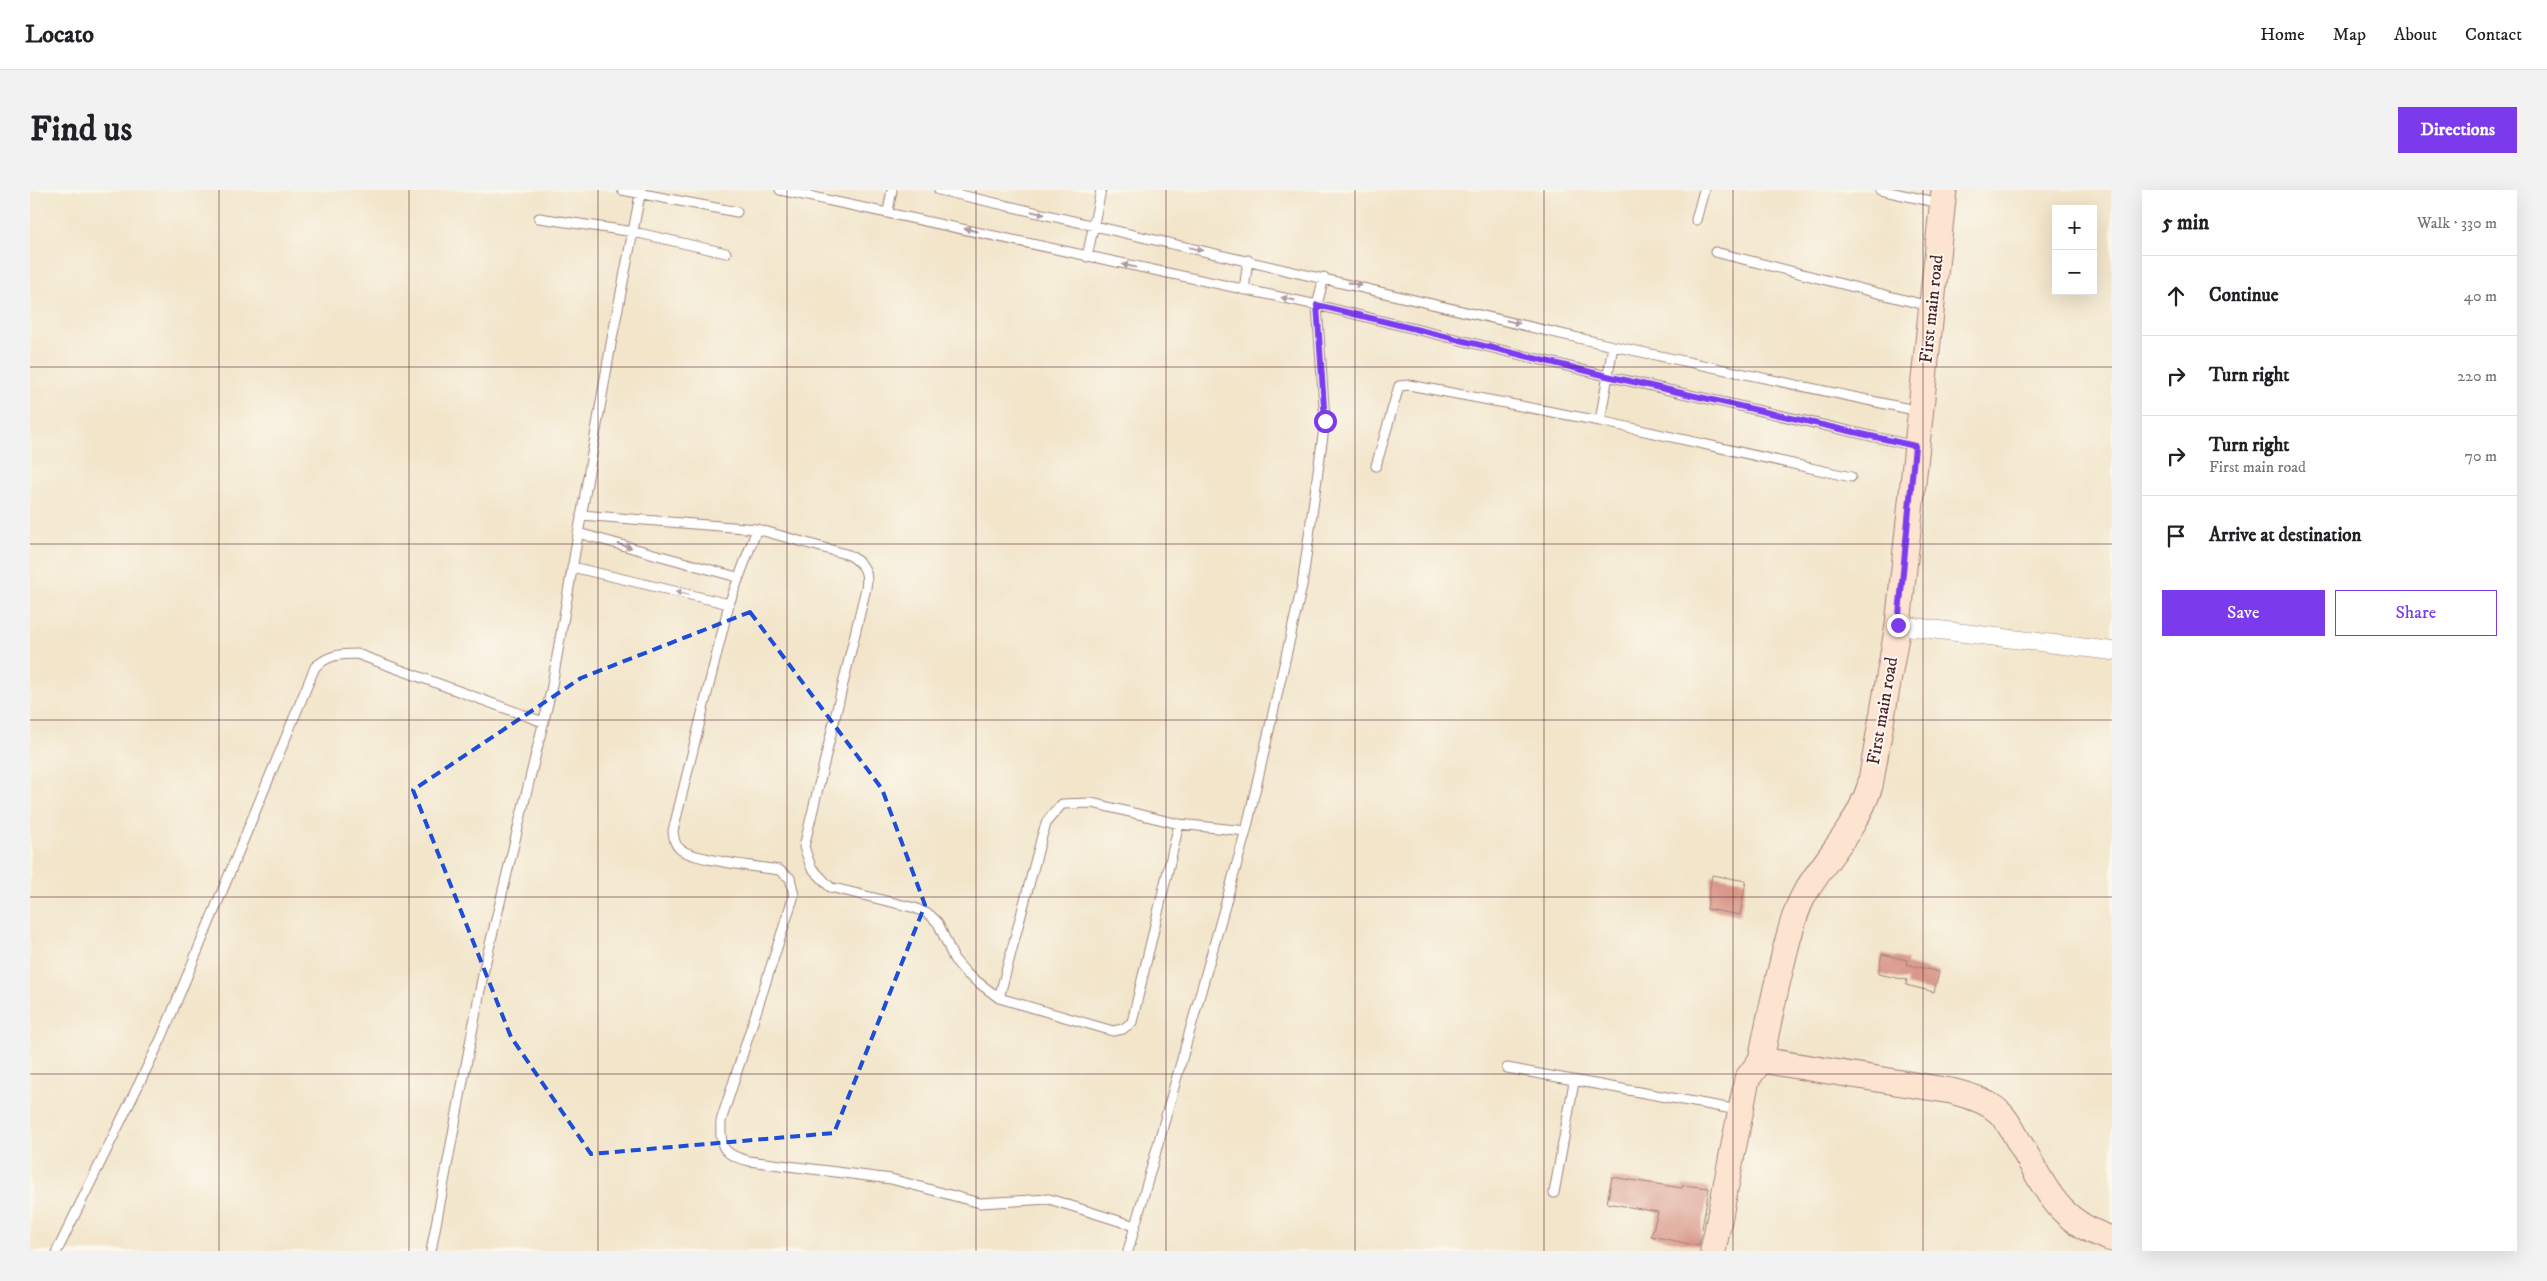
<!DOCTYPE html>
<html lang="en">
<head>
<meta charset="utf-8">
<style>
  :root { --surface:#fff; --page:#f2f2f2; --text:#202124; --muted:#757577; --line:#e0e0e0; --accent:#7c3aed }
  body { margin:0; font-family:"IM FELL DW Pica",serif; background:var(--page); color:var(--text) }
  .controls { position:absolute; right:15px; top:15px; display:grid; overflow:hidden; border-radius:0px; box-shadow:0 5px 20px #0002 }
  .controls button { width:45px; height:45px; display:grid; place-items:center; padding:0; border:0; border-bottom:1px solid var(--line); background:var(--surface); color:var(--text); font:25px sans-serif }
  .stop { position:absolute; width:15px; height:15px; margin:-11px; border:4px solid #7c3aed; border-radius:50%; background:#fff }
  .stop.end { background:#7c3aed; border-color:#fff; box-shadow:0 1px 5px #0008 }
  .list { margin:0; padding:0; list-style:none }
  h2 { display:flex; justify-content:space-between; align-items:center; height:65px; margin:0; padding:0 20px; font-size:21px }
  h2 small { font-size:16px; font-weight:400; color:var(--muted) }
  .list li { display:grid; grid-template-columns:32px 1fr auto; gap:15px; align-items:center; box-sizing:border-box; height:80px; padding:0 20px; border-top:1px solid var(--line) }
  .list b { display:block; font-size:19px; white-space:nowrap }
  .list p { margin:0; font-size:16px; white-space:nowrap; color:var(--muted) }
  .list em { font-size:16px; font-style:normal; color:var(--muted) }
  .actions { display:flex; gap:10px; padding:15px 20px }
  .actions a { flex:1; padding:11px 0; border:1px solid var(--accent); border-radius:0px; text-align:center; font-size:18px; color:var(--accent) }
  .actions .main { background:var(--accent); color:#fff }
  .icon { flex:none; width:28px; height:28px; fill:none; stroke:currentColor; stroke-width:2; stroke-linecap:round; stroke-linejoin:round }
  .map { position:relative; flex:none; width:2082px; height:1061px; overflow:hidden; border-radius:0px }
  header { display:flex; align-items:center; gap:30px; box-sizing:border-box; height:70px; padding:0 25px; background:var(--surface); border-bottom:1px solid var(--line) }
  header strong { font-size:24px }
  nav { display:flex; gap:28px; margin-inline-start:auto; font-size:18px }
  .intro { display:flex; align-items:center; justify-content:space-between; box-sizing:border-box; height:120px; padding:0 30px }
  h1 { margin:0; font-size:35px }
  .button { padding:12px 22px; border-radius:0px; background:var(--accent); color:#fff; font-size:18px; font-weight:700 }
  main { display:flex; gap:30px; padding:0 30px }
  aside { flex:1; background:var(--surface); border-radius:0px; box-shadow:0 5px 20px #0002 }
  .map>svg:first-child { display:block }
  .building { fill:#d9988a }
  .lines { fill:none; stroke-linecap:round; stroke-linejoin:round }
  .lane-casing { stroke:#9e827a; stroke-width:11 }
  .street-casing { stroke:#9e827a; stroke-width:19 }
  .secondary-casing { stroke:#9e827a; stroke-width:27 }
  .lane { stroke:#fff; stroke-width:9 }
  .street { stroke:#fff; stroke-width:18 }
  .secondary { stroke:#fde4d1; stroke-width:25 }
  .oneway { fill:#ae9aa0 }
  .route { stroke:#7c3aed; stroke-width:6 }
  .marked { fill:none; stroke:#1d4ed8; stroke-width:4; stroke-dasharray:10 6; stroke-linejoin:round }
  .grid { fill:none; stroke:#4a1f2b; stroke-width:1; stroke-opacity:0.55 }
  .labels { text-anchor:middle; dominant-baseline:central; stroke-width:4; stroke-linejoin:round; paint-order:stroke }
  .street-label { font-size:18px; fill:#4a1f2b; stroke:#fbf7ec }
</style>
</head>
<body>
<header>
<strong>Locato</strong>
<nav><a>Home</a><a>Map</a><a>About</a><a>Contact</a></nav>
</header>
<div class="intro"><h1>Find us</h1><a class="button">Directions</a></div>
<main>
<div class="map">
<svg width="2082" height="1061" viewBox="0 0 2082 1061">
  <rect width="100%" height="100%" fill="#fbf7ec"/>
  <filter id="ink" filterUnits="userSpaceOnUse"><feTurbulence type="fractalNoise" baseFrequency=".02" numOctaves="2"/><feDisplacementMap in="SourceGraphic" scale="10" xChannelSelector="R" yChannelSelector="G"/><feConvolveMatrix kernelMatrix="1 2 1 2 8 2 1 2 1" color-interpolation-filters="sRGB"/></filter>
  <filter id="wash" filterUnits="userSpaceOnUse"><feTurbulence type="fractalNoise" baseFrequency=".0096" numOctaves="4" result="noise"/><feDisplacementMap in="SourceGraphic" scale="20" xChannelSelector="R" yChannelSelector="G"/><feGaussianBlur stdDeviation="1.12" result="paint"/><feColorMatrix in="noise" values="0 0 0 0 0 0 0 0 0 0 0 0 0 0 0 0 0 1.4 0 .05"/><feComposite in="paint" operator="in"/></filter>
  <g filter="url(#wash)">
    <rect width="100%" height="100%" fill="#f2e5ca"/>
    <g id="blocks">
      <path class="building" d="M1682,685L1716,691L1710,725L1677,719Z
        M1852,764L1877,770L1876,774L1909,782L1904,802L1876,795L1877,790L1848,784Z
        M1582,987L1652,998L1653,995L1679,998L1669,1056L1621,1046L1628,1022L1577,1013Z"/>
    </g>
  </g>
  <g filter="url(#ink)">
    <use href="#blocks" fill-opacity="0" stroke="#9e827a" stroke-width="1"/>
    <g class="lines">
      <defs>
        <path id="lane" d="M592,0L707,22
          M750,0L1287,115L1577,186L1885,256
          M909,0L1583,156L1889,221
          M1850,0L1910,13
          M858,21L862,0
          M509,28L604,42L696,63
          M1666,30L1674,0
          M1685,62L1899,116
          M1057,67L1071,0
          M1214,100L1218,70
          M1570,231L1821,287
          M1346,276L1369,196L1379,195L1570,231L1583,156
          M551,325L727,339L819,365C834,374 839,381 836,398L774,657L781,677L800,697L885,718L900,725L908,733L924,769L937,784L969,808L1083,841L1093,839L1102,832L1149,634
          M727,339L699,414L643,641C644,648 644,654 650,659C663,670 729,677 749,680L760,688L764,705L691,931C690,958 692,964 719,971L861,989L950,1013L1019,1009L1105,1036
          M548,343L707,387
          M542,377L699,414
          M969,808L1012,646L1017,631L1032,614L1062,613L1149,634L1216,641
          M1477,878L1708,920
          M1524,1003L1544,892
          M27,1061L131,849L285,477C299,465 309,464 327,464L513,532
          M401,1061L454,779L521,501L581,154L611,0
          M1098,1061L1216,641L1272,396L1295,231L1287,115L1294,87"/>
        <path id="street" d="M1868,435L2082,461"/>
        <path id="secondary" d="M1731,870C1738,833 1746,797 1755,761C1760,742 1765,721 1775,703C1798,665 1826,639 1840,596L1868,435L1914,0
          M1683,1061L1717,889L1731,870L1921,901C1939,906 1958,910 1972,925C1980,934 1986,947 1992,957C2018,1003 2029,1032 2082,1049"/>
      </defs>
      <use href="#lane" class="lane-casing"/>
      <use href="#street" class="street-casing"/>
      <use href="#secondary" class="secondary-casing"/>
      <use href="#lane" class="lane"/>
      <use href="#street" class="street"/>
      <use href="#secondary" class="secondary"/>
    </g>
    <defs><path id="oneway-solid" d="M-6-.8H1V-3.2L6.5 0L1 3.2V.8H-6Z" transform="scale(1.25)"/></defs>
    <g class="oneway">
      <use href="#oneway-solid" transform="translate(1008 23) rotate(13)"/>
      <use href="#oneway-solid" transform="translate(941 40) rotate(-167)"/>
      <use href="#oneway-solid" transform="translate(1166 59) rotate(13)"/>
      <use href="#oneway-solid" transform="translate(1099 76) rotate(-168)"/>
      <use href="#oneway-solid" transform="translate(1325 94) rotate(13)"/>
      <use href="#oneway-solid" transform="translate(1258 109) rotate(-168)"/>
      <use href="#oneway-solid" transform="translate(1483 132) rotate(13)"/>
      <use href="#oneway-solid" transform="translate(595 356) rotate(15)"/>
      <use href="#oneway-solid" transform="translate(652 403) rotate(-167)"/>
    </g>
  </g>
  <g class="lines" filter="url(#ink)">
    <path class="route" d="M1295,231L1287,115L1577,186L1885,256L1868,435"/>
  </g>
  <path class="marked" d="M720,422L852,599L895,715L804,943L561,964L481,847L383,600L551,488Z"/>
  <path class="grid" d="M189,0V1061M379,0V1061M568,0V1061M757,0V1061M946,0V1061M1136,0V1061M1325,0V1061M1514,0V1061M1703,0V1061M1893,0V1061M0,177H2082M0,354H2082M0,530H2082M0,707H2082M0,884H2082"/>
  <g class="labels">
    <g class="street-label">
      <text transform="translate(1902 119) rotate(-84)">First main road</text>
      <text transform="translate(1853 521) rotate(-80)">First main road</text>
    </g>
  </g>
</svg>
<div class="controls">
<button>+</button>
<button>−</button>
</div>
<div class="stop" style="left:1295px;top:231px"></div>
<div class="stop end" style="left:1868px;top:435px"></div>
</div>
<aside>
<h2>5 min<small>Walk · 330 m</small></h2>
<ul class="list">
<li><svg class="icon" aria-label="ahead" viewBox="0 0 24 24"><path d="M12 20V5M6 11l6-6 6 6"/></svg><div><b>Continue</b></div><em>40 m</em></li>
<li><svg class="icon" aria-label="right" viewBox="0 0 24 24"><path d="M7 20v-9h11M14 6l5 5-5 5"/></svg><div><b>Turn right</b></div><em>220 m</em></li>
<li><svg class="icon" aria-label="right" viewBox="0 0 24 24"><path d="M7 20v-9h11M14 6l5 5-5 5"/></svg><div><b>Turn right</b><p>First main road</p></div><em>70 m</em></li>
<li><svg class="icon" aria-label="arrive" viewBox="0 0 24 24"><path d="M6 21V4h12l-3 4 3 4H6"/></svg><div><b>Arrive at destination</b></div></li>
</ul>
<div class="actions"><a class="main">Save</a><a>Share</a></div>
</aside>
</main>
</body>
</html>
